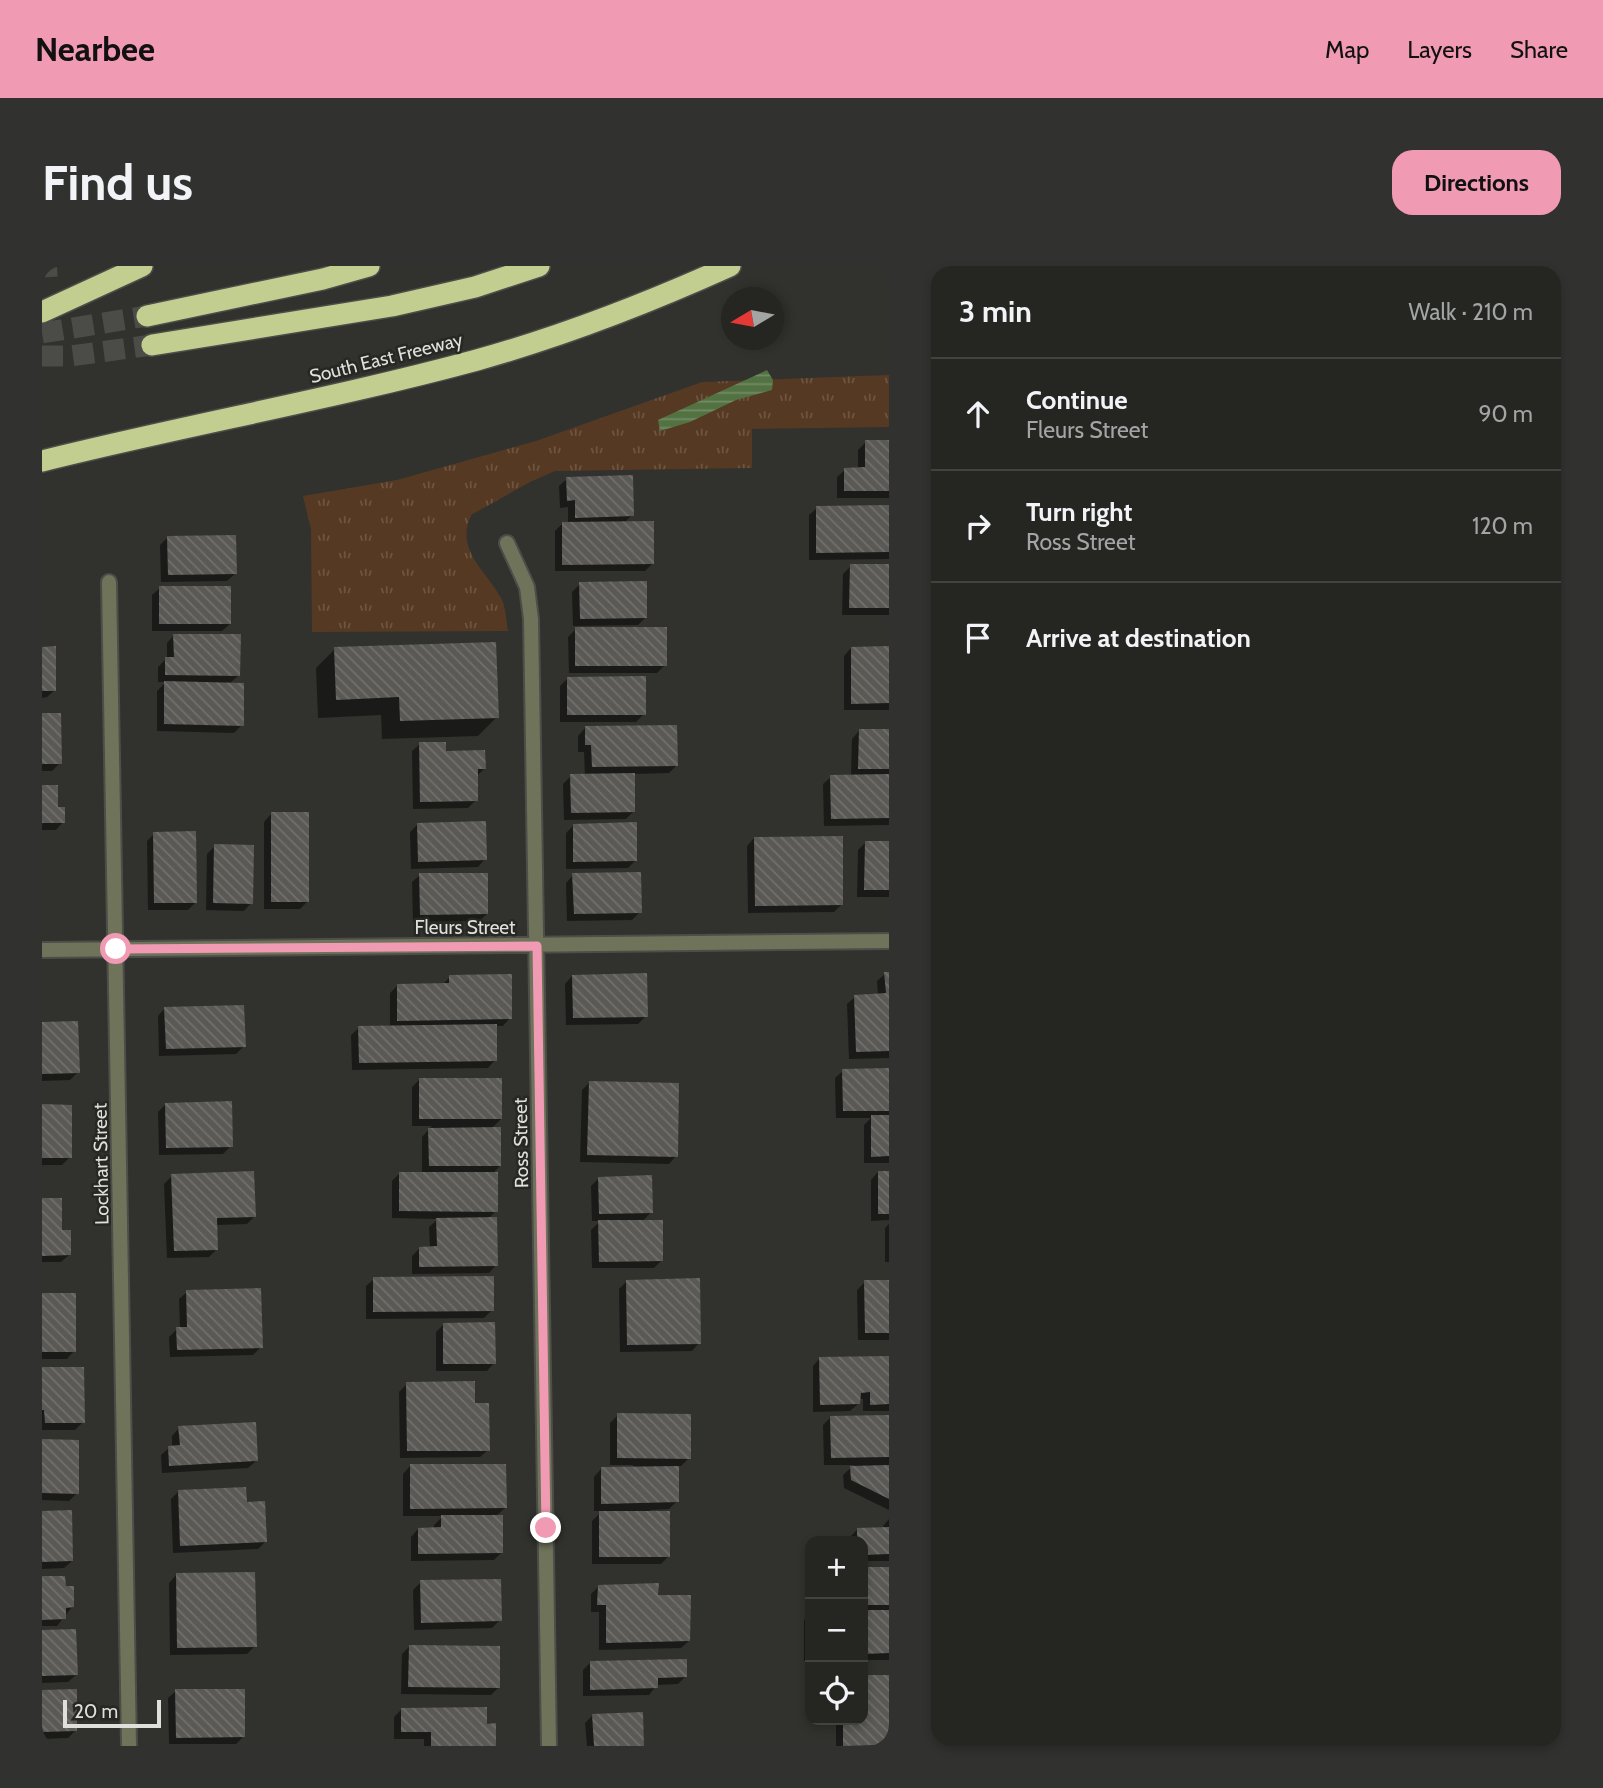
<!DOCTYPE html>
<html lang="en">
<head>
<meta charset="utf-8">
<style>
  :root { --surface:#252522; --page:#31312f; --text:#f1f3f6; --muted:#a3a5a5; --line:#424240; --accent:#f19ab3 }
  body { margin:0; font-family:Cabin,sans-serif; background:var(--page); color:var(--text) }
  .controls { position:absolute; right:21px; bottom:21px; display:grid; overflow:hidden; border-radius:14px; box-shadow:0 4px 10px #0003 }
  .controls button { width:63px; height:63px; display:grid; place-items:center; padding:0; border:0; border-bottom:2px solid var(--line); background:var(--surface); color:var(--text); font:35px sans-serif }
  .compass { position:absolute; left:679px; top:21px; width:63px; height:63px; border-radius:50%; background:var(--surface); box-shadow:0 4px 10px #0003; rotate:260deg }
  .scale { position:absolute; left:21px; bottom:18px; width:98px; box-sizing:border-box; padding-left:7px; border:4px solid #dfdfdc; border-top:0; font-size:19px; line-height:24px; white-space:nowrap; color:#dfdfdc; -webkit-text-stroke:5px #272723; paint-order:stroke }
  .stop { position:absolute; width:21px; height:21px; margin:-16px; border:5px solid #f19ab3; border-radius:50%; background:#fff }
  .stop.end { background:#f19ab3; border-color:#fff; box-shadow:0 2px 7px #0008 }
  .list { margin:0; padding:0; list-style:none }
  h2 { display:flex; justify-content:space-between; align-items:center; height:91px; margin:0; padding:0 28px; font-size:30px }
  h2 small { font-size:23px; font-weight:400; color:var(--muted) }
  .list li { display:grid; grid-template-columns:46px 1fr auto; gap:21px; align-items:center; box-sizing:border-box; height:112px; padding:0 28px; border-top:2px solid var(--line) }
  .list b { display:block; font-size:26px; white-space:nowrap }
  .list p { margin:0; font-size:23px; white-space:nowrap; color:var(--muted) }
  .list em { font-size:23px; font-style:normal; color:var(--muted) }
  .icon { flex:none; width:38px; height:38px; fill:none; stroke:currentColor; stroke-width:2; stroke-linecap:round; stroke-linejoin:round }
  .map { position:relative; flex:none; width:847px; height:1480px; overflow:hidden; border-radius:21px }
  header { display:flex; align-items:center; gap:42px; box-sizing:border-box; height:98px; padding:0 35px; background:var(--accent); color:#111 }
  header strong { font-size:33px }
  nav { display:flex; gap:38px; margin-inline-start:auto; font-size:24px }
  .intro { display:flex; align-items:center; justify-content:space-between; box-sizing:border-box; height:168px; padding:0 42px }
  h1 { margin:0; font-size:49px }
  .button { padding:18px 32px; border-radius:21px; background:var(--accent); color:#111; font-size:24px; font-weight:700 }
  main { display:flex; gap:42px; padding:0 42px }
  aside { flex:1; background:var(--surface); border-radius:21px; box-shadow:0 4px 10px #0003 }
  .map>svg:first-child { display:block }
  .park { fill:url(#park-tufts) }
  .water { fill:url(#water-rules) }
  .shadow { fill:#0007 }
  .building { fill:url(#building-back-hatch) }
  .lines { fill:none; stroke-linecap:round; stroke-linejoin:round }
  .highway-tunnel { stroke:#4b4b47; stroke-width:21; stroke-dasharray:21 10; stroke-linecap:butt }
  .street-casing { stroke:#4d4d49; stroke-width:18 }
  .highway-casing { stroke:#4d4d49; stroke-width:24 }
  .street { stroke:#6e735a; stroke-width:14 }
  .highway { stroke:#c2cd90; stroke-width:21 }
  .route { stroke:#f19ab3; stroke-width:9 }
  .labels { text-anchor:middle; dominant-baseline:central; stroke-width:5; stroke-linejoin:round; paint-order:stroke }
  .street-label { font-size:19px; fill:#dfdfdc; stroke:#272723 }
</style>
</head>
<body>
<header>
<strong>Nearbee</strong>
<nav><a>Map</a><a>Layers</a><a>Share</a></nav>
</header>
<div class="intro"><h1>Find us</h1><a class="button">Directions</a></div>
<main>
<div class="map">
<svg width="847" height="1480" viewBox="0 0 847 1480">
  <defs>
    <pattern id="park-tufts" width="24" height="20" patternUnits="userSpaceOnUse" patternTransform="scale(1.75)"><rect width="24" height="20" fill="#563922"/><path d="M3 7l-1-3M5 7V3M7 7l1-3M15 17l-1-3M17 17v-4M19 17l1-3" fill="none" stroke="#6e5542"/></pattern>
    <pattern id="water-rules" width="6" height="5" patternUnits="userSpaceOnUse" patternTransform="scale(1.75)"><rect width="6" height="5" fill="#527242"/><path d="M0 2.5h6" fill="none" stroke="#738c66"/></pattern>
    <pattern id="building-back-hatch" width="6" height="6" patternUnits="userSpaceOnUse" patternTransform="scale(1.75)"><rect width="6" height="6" fill="#5b5955"/><path d="M-1 5l2 2M0 0l6 6M5-1l2 2" fill="none" stroke="#72706d"/></pattern>
  </defs>
  <rect width="100%" height="100%" fill="#31312d"/>
  <path class="park" d="M847,109V161L710,163V202L513,205L488,216L429,249C413,285 444,304 459,332C464,341 464,354 466,365L270,366L269,263L261,230L355,214L494,175L660,116Z"/>
  <path class="water" d="M725,104L731,114L730,124L694,134L648,156L618,165L616,154Z"/>
  <path class="shadow" d="M824,176H847V232H795V211L803,204L816,203V184Z
    M525,213L590,249L582,257L611,297L603,305H513V265L520,258H526V241L518,242L517,220Z
    M847,241V293L767,294V249L775,242Z
    M126,271L193,308L185,315L119,316L118,279Z
    M809,300H847V349H800L801,308Z
    M538,318L604,351L596,359L531,360L530,326Z
    M118,322L188,358L180,365H110V329Z
    M534,363L623,399L615,407H527L526,371Z
    M132,369L197,409L187,418L200,459L192,467L115,465V425L124,416H116V401L125,392V377Z
    M809,382H847V444H802V390Z
    M0,383L13,424L5,431L0,432Z
    M293,383L455,451L436,470L340,473L339,449L276,452L274,402Z
    M526,412L602,448L594,456H518V420Z
    M0,449L18,497L10,505H0Z
    M543,462L634,500L627,507L591,508L592,545L584,553L522,554L521,518L529,510H543L542,486H536V470Z
    M817,465H847V559L782,560L781,518L789,511L809,510L810,473Z
    M378,478L442,503L434,511V534L426,542L371,543L370,485Z
    M0,521L21,556L14,564H0Z
    M229,548L266,635L258,643H222V556Z
    M375,559L443,593L436,601L369,603L368,566Z
    M531,560L594,594L586,602L524,603V567Z
    M112,568L154,636L146,644H106L105,575Z
    M712,572L800,638L792,646L706,647L705,580Z
    M824,576H847V631H815L816,584Z
    M173,580L209,637L202,645L164,644L165,588Z
    M378,609L445,648L437,655L371,656L370,616Z
    M531,609L598,646L590,654L525,655L524,617Z
    M843,708H847V792L807,793L805,738L813,731L836,730L835,715Z
    M530,710L604,750L596,758L524,759L523,718Z
    M408,711L468,752L461,760H453V794L446,802L310,804L309,769L317,762L348,761V727L355,720L400,719Z
    M123,742L202,780L194,788L117,790L116,750Z
    M0,758L36,806L28,814L0,815Z
    M847,804V897H822V859L829,852H794L793,812L801,805Z
    M377,814L459,853L449,863L458,900L450,908L454,945L446,953L454,999L447,1007L370,1008V990L378,982H388L387,961L396,953L350,952V915L358,907H380V871L390,860H370V821Z
    M548,816L634,890L627,898L538,896L540,824Z
    M124,838L189,880L181,888L117,889L116,846Z
    M0,840L28,891L20,899H0Z
    M836,906H847V954L829,955V914Z
    M130,910L212,951L205,958L174,959L175,983L167,991L125,992L122,918Z
    M557,912L609,946L600,956L620,994L612,1002H550L549,964L558,955H550L549,920Z
    M0,933L19,966L27,989L19,996H0Z
    M847,958V996H843V962Z
    M332,1013L450,1044L442,1052L324,1053V1020Z
    M585,1015L657,1077L650,1085L578,1086L577,1023Z
    M823,1016H847V1074H816L815,1024Z
    M145,1026L219,1081L211,1089L128,1091L127,1071L135,1063H138L137,1033Z
    M0,1029L32,1085L25,1093H0Z
    M401,1059L452,1097L445,1105H394V1066Z
    M847,1088V1145H821V1133H816V1138L808,1145L771,1146V1100L778,1092H847Z
    M0,1103L41,1156L33,1164H0Z
    M365,1118L431,1138L446,1184L438,1191L358,1192L357,1126Z
    M576,1149L647,1192L639,1200H635V1235L627,1243L608,1244L627,1290L619,1298H550V1255L560,1245H552V1211L559,1203L591,1202V1199H568V1157Z
    M789,1151H847V1244L802,1222L801,1209L812,1199H782L781,1159Z
    M137,1162L214,1195L206,1202L120,1207L119,1189L127,1182L130,1181V1170Z
    M0,1175L35,1227L27,1235L0,1234Z
    M368,1200L463,1242L454,1250L460,1286L452,1294L369,1295V1271L376,1263H392V1259L401,1250H361V1208Z
    M136,1226L203,1238L223,1276L216,1283L131,1287L129,1233Z
    M0,1246L30,1295L22,1302L0,1303Z
    M847,1253V1295H821V1275H808V1271L816,1263H841V1260Z
    M821,1303H847V1394H821Z
    M134,1309L213,1380L205,1388L128,1389L127,1317Z
    M0,1312L22,1321L30,1341L15,1360H0Z
    M379,1316L458,1354L450,1362L372,1364L371,1324Z
    M557,1320L615,1331L647,1375L639,1382L557,1384V1346H549V1328Z
    M768,1348V1395H762V1354Z
    M0,1366L34,1409L26,1416L0,1417Z
    M367,1381L457,1421L449,1429L359,1428L360,1388Z
    M549,1396L643,1411L636,1418L615,1419L607,1429L541,1430V1404Z
    M847,1410V1480H794V1454H821V1411Z
    M0,1425L33,1465L26,1472L0,1473Z
    M134,1425L202,1470L194,1478H127L126,1432Z
    M360,1443L444,1460L452,1480H382V1473H352V1451Z
    M551,1449L601,1480H545L543,1457Z"/>
  <path class="building" d="M823,174H847V225H802V202L823,201Z
    M591,209L592,250L533,252V234L525,235L524,211Z
    M847,239V286L774,287V240Z
    M612,255V298L520,299V256Z
    M194,269L195,308L126,309L125,270Z
    M808,298H847V342H807Z
    M605,315V352L538,353L537,316Z
    M117,320H189V358H117Z
    M533,361H625V400H533Z
    M131,368H199L198,410L123,409V391H132Z
    M454,376L457,452L358,455L357,431L294,434L292,381Z
    M14,380V425H0V381Z
    M847,380V437L809,438V381Z
    M604,410V449H525V411Z
    M122,415L202,417V460L122,458Z
    M0,447H19L20,498H0Z
    M635,459L636,500L550,501L549,479H543V460Z
    M817,463H847V503H816Z
    M377,476H404V485L443,484L444,503H436V535L378,536Z
    M593,507V546L529,547L528,508Z
    M847,508V552L789,553L788,509Z
    M0,519H16V541H23V557H0Z
    M229,546H267V636H229Z
    M444,555L445,594L376,596L375,557Z
    M595,556V595L531,596V558Z
    M154,565L155,637H112L111,566Z
    M801,570V639L713,640L712,571Z
    M823,575H847V624H822Z
    M172,578L212,579L211,638L171,637Z
    M599,606L600,647L532,648L530,607Z
    M377,607H446V648L378,649Z
    M842,706H847V785L814,786L812,729L844,727Z
    M605,707L606,751L531,752L530,709Z
    M470,708V753L355,755V718L407,717V709Z
    M202,739L204,781L124,783L122,741Z
    M36,755L38,807L0,808V756Z
    M455,758V795L317,797L316,760Z
    M847,802V845H801L800,803Z
    M377,812H460V853H377Z
    M547,815L637,817L636,891L545,889Z
    M190,835L191,881L124,882L123,837Z
    M0,838L30,839V892H0Z
    M829,849H847V890L829,891Z
    M459,861V900H387L386,862Z
    M212,905L214,951L175,952L176,984L132,985L129,908Z
    M836,905H847V948H836Z
    M357,906H456V946L357,945Z
    M610,909L611,947L557,948L556,911Z
    M0,932H20V964H29V989L0,990Z
    M455,951L456,1000L377,1001V981L395,980L394,952Z
    M556,954H621V995L557,996Z
    M452,1010V1045L331,1046V1011Z
    M658,1012L659,1078L585,1079L584,1014Z
    M822,1014H847V1067H823Z
    M219,1022L221,1082L135,1084L134,1061H145L144,1024Z
    M0,1027H34V1086H0Z
    M453,1056L454,1098H401V1057Z
    M847,1090V1138L828,1139V1126L819,1127L818,1138L778,1139L777,1091Z
    M0,1101H42L43,1157H3L2,1144H0Z
    M433,1115V1137H447L448,1185H365L364,1116Z
    M575,1147L649,1148V1193L575,1192Z
    M847,1149V1191L789,1192L788,1150Z
    M214,1156L216,1195L127,1200L126,1180L138,1179L136,1160Z
    M0,1173L37,1174V1228L0,1227Z
    M368,1198H464L465,1242L368,1243Z
    M847,1199V1233L809,1214L808,1200Z
    M637,1200V1236L559,1238V1201Z
    M204,1221L205,1236L223,1235L225,1276L138,1280L136,1224Z
    M30,1244L31,1295L0,1296V1245Z
    M557,1245H628V1291H557Z
    M399,1249H461V1287L376,1288V1262L399,1261Z
    M847,1261V1288L821,1289V1275H815V1262Z
    M821,1301H847V1339H821Z
    M213,1306L215,1381L135,1382L134,1307Z
    M0,1310H23L24,1320H32V1341L24,1342V1353L0,1354Z
    M459,1313L460,1355L379,1357L378,1314Z
    M617,1317L616,1329H649L648,1375L564,1377V1339H555L556,1319Z
    M821,1344H847V1387L821,1388Z
    M34,1363L36,1409L0,1410V1364Z
    M367,1379L458,1380V1422L366,1421Z
    M645,1393V1411L616,1412V1422L548,1424V1395Z
    M821,1409H847V1479L801,1480V1454H821Z
    M35,1423V1465L0,1466V1424Z
    M133,1423H203V1471L134,1472Z
    M445,1441V1458L454,1457V1480H389V1466H359V1442Z
    M601,1446L602,1480H552L550,1448Z"/>
  <g class="lines">
    <path class="highway-tunnel" d="M0,1L15,0
      M0,67L105,50
      M0,90H28L110,79"/>
    <defs>
      <path id="street" d="M465,277L485,321L489,353L507,1480
        M67,316L87,1480
        M0,684L847,675"/>
      <path id="highway" d="M0,46L100,0
        M105,50L281,13L327,0
        M110,79L350,40L433,21L497,0
        M0,195C144,159 291,133 435,94C521,70 606,37 688,0"/>
    </defs>
    <use href="#street" class="street-casing"/>
    <use href="#highway" class="highway-casing"/>
    <use href="#street" class="street"/>
    <use href="#highway" class="highway"/>
  </g>
  <g class="lines">
    <path class="route" d="M74,683L495,680L504,1262"/>
  </g>
  <g class="labels">
    <g class="street-label">
      <text transform="translate(344 92) rotate(-14)">South East Freeway</text>
      <text x="423" y="661">Fleurs Street</text>
      <text transform="translate(479 877) rotate(-91)">Ross Street</text>
      <text transform="translate(59 898) rotate(-91)">Lockhart Street</text>
    </g>
  </g>
</svg>
<div class="controls">
<button>+</button>
<button>−</button>
<button><svg class="icon" aria-label="locate" viewBox="0 0 24 24"><circle cx="12" cy="12" r="6"/><path d="M12 2v4M12 18v4M2 12h4M18 12h4"/></svg></button>
</div>
<svg class="compass" viewBox="-18 -18 36 36"><path d="M0-13l5 13h-10z" fill="#e53935"/><path d="M0 13l5-13h-10z" fill="#a3a5a5"/></svg>
<div class="scale">20 m</div>
<div class="stop" style="left:74px;top:683px"></div>
<div class="stop end" style="left:504px;top:1262px"></div>
</div>
<aside>
<h2>3 min<small>Walk · 210 m</small></h2>
<ul class="list">
<li><svg class="icon" aria-label="ahead" viewBox="0 0 24 24"><path d="M12 20V5M6 11l6-6 6 6"/></svg><div><b>Continue</b><p>Fleurs Street</p></div><em>90 m</em></li>
<li><svg class="icon" aria-label="right" viewBox="0 0 24 24"><path d="M7 20v-9h11M14 6l5 5-5 5"/></svg><div><b>Turn right</b><p>Ross Street</p></div><em>120 m</em></li>
<li><svg class="icon" aria-label="arrive" viewBox="0 0 24 24"><path d="M6 21V4h12l-3 4 3 4H6"/></svg><div><b>Arrive at destination</b></div></li>
</ul>
</aside>
</main>
</body>
</html>
